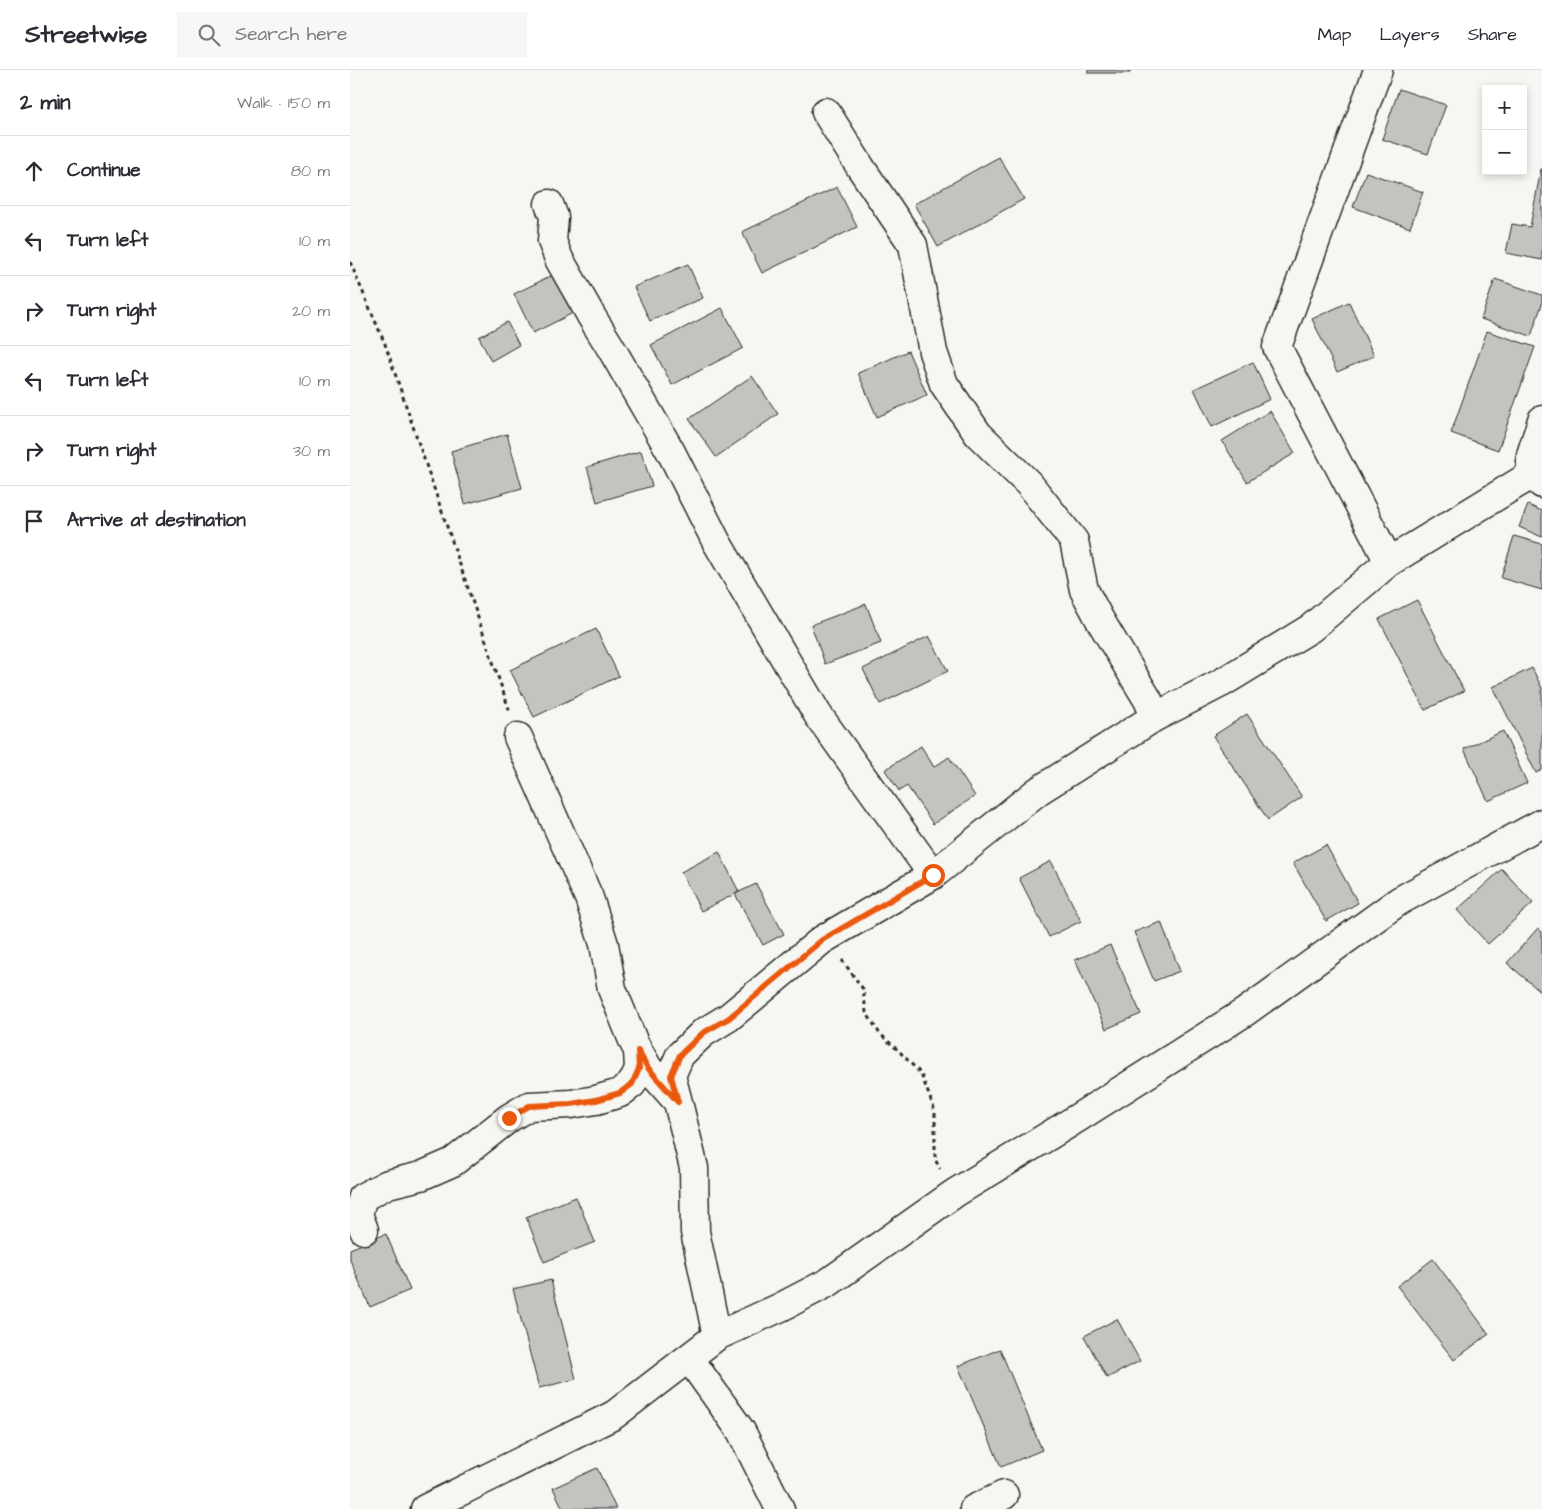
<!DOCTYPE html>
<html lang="en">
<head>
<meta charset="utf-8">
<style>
  :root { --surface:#fff; --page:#f7f7f7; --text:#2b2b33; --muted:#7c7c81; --line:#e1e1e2 }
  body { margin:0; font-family:"Architects Daughter",sans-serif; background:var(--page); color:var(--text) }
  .controls { position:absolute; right:15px; top:15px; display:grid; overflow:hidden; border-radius:0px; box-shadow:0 2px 8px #0003 }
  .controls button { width:45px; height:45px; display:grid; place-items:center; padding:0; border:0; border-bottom:1px solid var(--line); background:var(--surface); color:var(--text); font:25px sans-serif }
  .stop { position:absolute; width:15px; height:15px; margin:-11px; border:4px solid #ea580c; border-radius:50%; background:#fff }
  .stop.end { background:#ea580c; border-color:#fff; box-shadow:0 1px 5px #0008 }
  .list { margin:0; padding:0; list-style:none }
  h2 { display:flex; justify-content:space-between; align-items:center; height:65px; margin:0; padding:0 20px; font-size:21px }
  h2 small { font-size:16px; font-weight:400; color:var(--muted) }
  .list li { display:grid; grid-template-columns:32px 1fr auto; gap:15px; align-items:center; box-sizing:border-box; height:70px; padding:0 20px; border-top:1px solid var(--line) }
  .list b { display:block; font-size:19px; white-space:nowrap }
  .list em { font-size:16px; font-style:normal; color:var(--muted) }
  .icon { flex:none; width:28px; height:28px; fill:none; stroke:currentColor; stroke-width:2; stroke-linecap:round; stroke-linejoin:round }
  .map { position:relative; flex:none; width:1192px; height:1439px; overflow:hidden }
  header { display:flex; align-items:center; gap:30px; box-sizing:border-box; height:70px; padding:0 25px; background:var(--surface); border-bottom:1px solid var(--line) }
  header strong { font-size:24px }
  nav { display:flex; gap:28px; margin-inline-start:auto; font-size:18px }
  .search { width:350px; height:45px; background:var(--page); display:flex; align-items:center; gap:12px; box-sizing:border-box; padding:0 18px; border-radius:0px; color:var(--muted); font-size:19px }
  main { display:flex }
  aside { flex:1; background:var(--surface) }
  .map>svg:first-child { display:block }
  .building { fill:#c3c3c0; stroke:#2b2b2b }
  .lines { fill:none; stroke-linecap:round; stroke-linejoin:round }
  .minor-casing { stroke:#2b2b2b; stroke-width:31 }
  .path { stroke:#2b2b2b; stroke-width:3; stroke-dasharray:4 4; stroke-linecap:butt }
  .minor { stroke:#f6f6f2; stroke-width:28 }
  .route { stroke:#ea580c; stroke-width:6 }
</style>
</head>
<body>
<header>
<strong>Streetwise</strong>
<div class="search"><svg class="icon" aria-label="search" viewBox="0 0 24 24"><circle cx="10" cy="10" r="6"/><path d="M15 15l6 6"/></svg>Search here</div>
<nav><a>Map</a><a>Layers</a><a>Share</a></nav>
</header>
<main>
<aside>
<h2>2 min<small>Walk · 150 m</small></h2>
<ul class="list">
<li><svg class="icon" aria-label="ahead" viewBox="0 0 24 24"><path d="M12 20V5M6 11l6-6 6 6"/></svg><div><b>Continue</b></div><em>80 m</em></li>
<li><svg class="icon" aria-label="left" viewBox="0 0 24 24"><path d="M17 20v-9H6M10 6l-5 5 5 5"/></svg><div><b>Turn left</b></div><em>10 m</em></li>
<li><svg class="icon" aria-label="right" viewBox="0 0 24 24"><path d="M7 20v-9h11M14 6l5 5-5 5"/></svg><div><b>Turn right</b></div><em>20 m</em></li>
<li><svg class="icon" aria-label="left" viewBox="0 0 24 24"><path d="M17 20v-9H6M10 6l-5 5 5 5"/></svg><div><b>Turn left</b></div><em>10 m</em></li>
<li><svg class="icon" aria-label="right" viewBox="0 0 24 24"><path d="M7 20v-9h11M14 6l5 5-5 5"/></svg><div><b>Turn right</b></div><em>30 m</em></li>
<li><svg class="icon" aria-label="arrive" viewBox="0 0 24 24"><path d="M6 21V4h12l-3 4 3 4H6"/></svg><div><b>Arrive at destination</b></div></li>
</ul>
</aside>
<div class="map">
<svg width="1192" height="1439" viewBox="0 0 1192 1439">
  <rect width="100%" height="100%" fill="#f6f6f2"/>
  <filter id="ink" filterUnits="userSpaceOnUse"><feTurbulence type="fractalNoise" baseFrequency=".02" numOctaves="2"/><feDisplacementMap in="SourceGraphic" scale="10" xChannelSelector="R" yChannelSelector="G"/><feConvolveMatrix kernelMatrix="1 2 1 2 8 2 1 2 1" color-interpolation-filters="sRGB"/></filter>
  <g filter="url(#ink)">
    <path class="building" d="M738,0H780V3H738Z
      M1049,19L1096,35L1078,84L1032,69Z
      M649,87L674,129L588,177L564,134Z
      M1191,99H1192V190L1156,183L1162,154L1180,157Z
      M1016,102L1073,122L1060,158L1003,137Z
      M487,117L507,157L412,203L392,162Z
      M338,194L353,228L300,251L284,217Z
      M207,203L225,242L183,263L164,224Z
      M1145,209L1192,225V234L1181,266L1131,249Z
      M999,232L1024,286L987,302L962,249Z
      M372,238L393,278L322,315L301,275Z
      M157,252L169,275L141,291L129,267Z
      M1137,261L1185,277L1148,380L1101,363Z
      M558,281L577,325L527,347L508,303Z
      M903,292L920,329L862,357L844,319Z
      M402,306L428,344L366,387L339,349Z
      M920,341L945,383L897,412L872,371Z
      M157,364L172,418L115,434L101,381Z
      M291,381L302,416L247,432L237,397Z
      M1178,435L1192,441V467L1169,457Z
      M1164,466L1192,474V520L1151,508Z
      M1067,530L1114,621L1075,640L1029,549Z
      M516,534L531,573L475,594L461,555Z
      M246,559L269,606L184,647L160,600Z
      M579,566L598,601L530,634L513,599Z
      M1182,598L1192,618V700L1186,703L1143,617Z
      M897,644L952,727L918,750L863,666Z
      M1153,661L1177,713L1138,731L1114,679Z
      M571,676L584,697L599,687L625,726L583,754L557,716L549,721L535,700Z
      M976,775L1008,833L976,851L943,793Z
      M369,782L389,822L351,841L331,802Z
      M701,791L731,851L699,867L669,808Z
      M1152,799L1183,833L1138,874L1107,840Z
      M406,814L434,864L413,875L385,824Z
      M811,852L830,901L804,911L784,862Z
      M1188,858L1192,862V923L1157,893Z
      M760,875L791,944L756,959L725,890Z
      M226,1127L245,1172L194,1192L176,1147Z
      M36,1164L60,1220L20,1237L0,1190V1179Z
      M1083,1189L1139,1264L1104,1290L1047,1216Z
      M201,1210L226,1309L189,1318L163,1219Z
      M767,1249L790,1291L757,1308L734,1266Z
      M650,1279L692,1380L651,1397L608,1296Z
      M247,1398L266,1439H213L203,1418Z"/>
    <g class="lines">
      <defs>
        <path id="minor" d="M1028,0L927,277L1039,492
          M476,42L511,98L563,175L583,282L594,314L628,364L679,414L724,471L734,520L750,550L798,630L805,647
          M199,134L204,147L202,171L209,189L243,249L261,278L321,382L366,471L468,645L583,805
          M1192,350L1181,385V405L1192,414
          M168,667L239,828L254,874L262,919L284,973L298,998L328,1032L344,1098L345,1162L367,1266
          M328,1032L321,1006L330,985L353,963L379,947L472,870L583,805L688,721L805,647L873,612L961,558L1039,492L1181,405
          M14,1160L8,1144L13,1127L38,1114L71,1106L103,1092L159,1048L179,1036L221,1034L246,1030L270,1023L282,1014L289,999L288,981
          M339,1288L391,1361L430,1439
          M75,1439L264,1345L367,1266L431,1237L479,1212L605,1123L718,1054L895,942L1049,831L1192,753
          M624,1439L654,1425"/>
      </defs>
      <use href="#minor" class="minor-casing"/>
      <path class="path" d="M0,192L35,274L160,642
        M492,890L513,919L516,942L530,964L549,981L571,1004L585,1041V1089L590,1099"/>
      <use href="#minor" class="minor"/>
    </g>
  </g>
  <g class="lines" filter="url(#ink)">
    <path class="route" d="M159,1048L179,1036L221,1034L246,1030L270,1023L282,1014L289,999L288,981L298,998L328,1032L321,1006L330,985L353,963L379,948L472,870L583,805"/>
  </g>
</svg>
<div class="controls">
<button>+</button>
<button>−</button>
</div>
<div class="stop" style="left:583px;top:805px"></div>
<div class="stop end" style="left:159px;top:1048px"></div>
</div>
</main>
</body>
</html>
